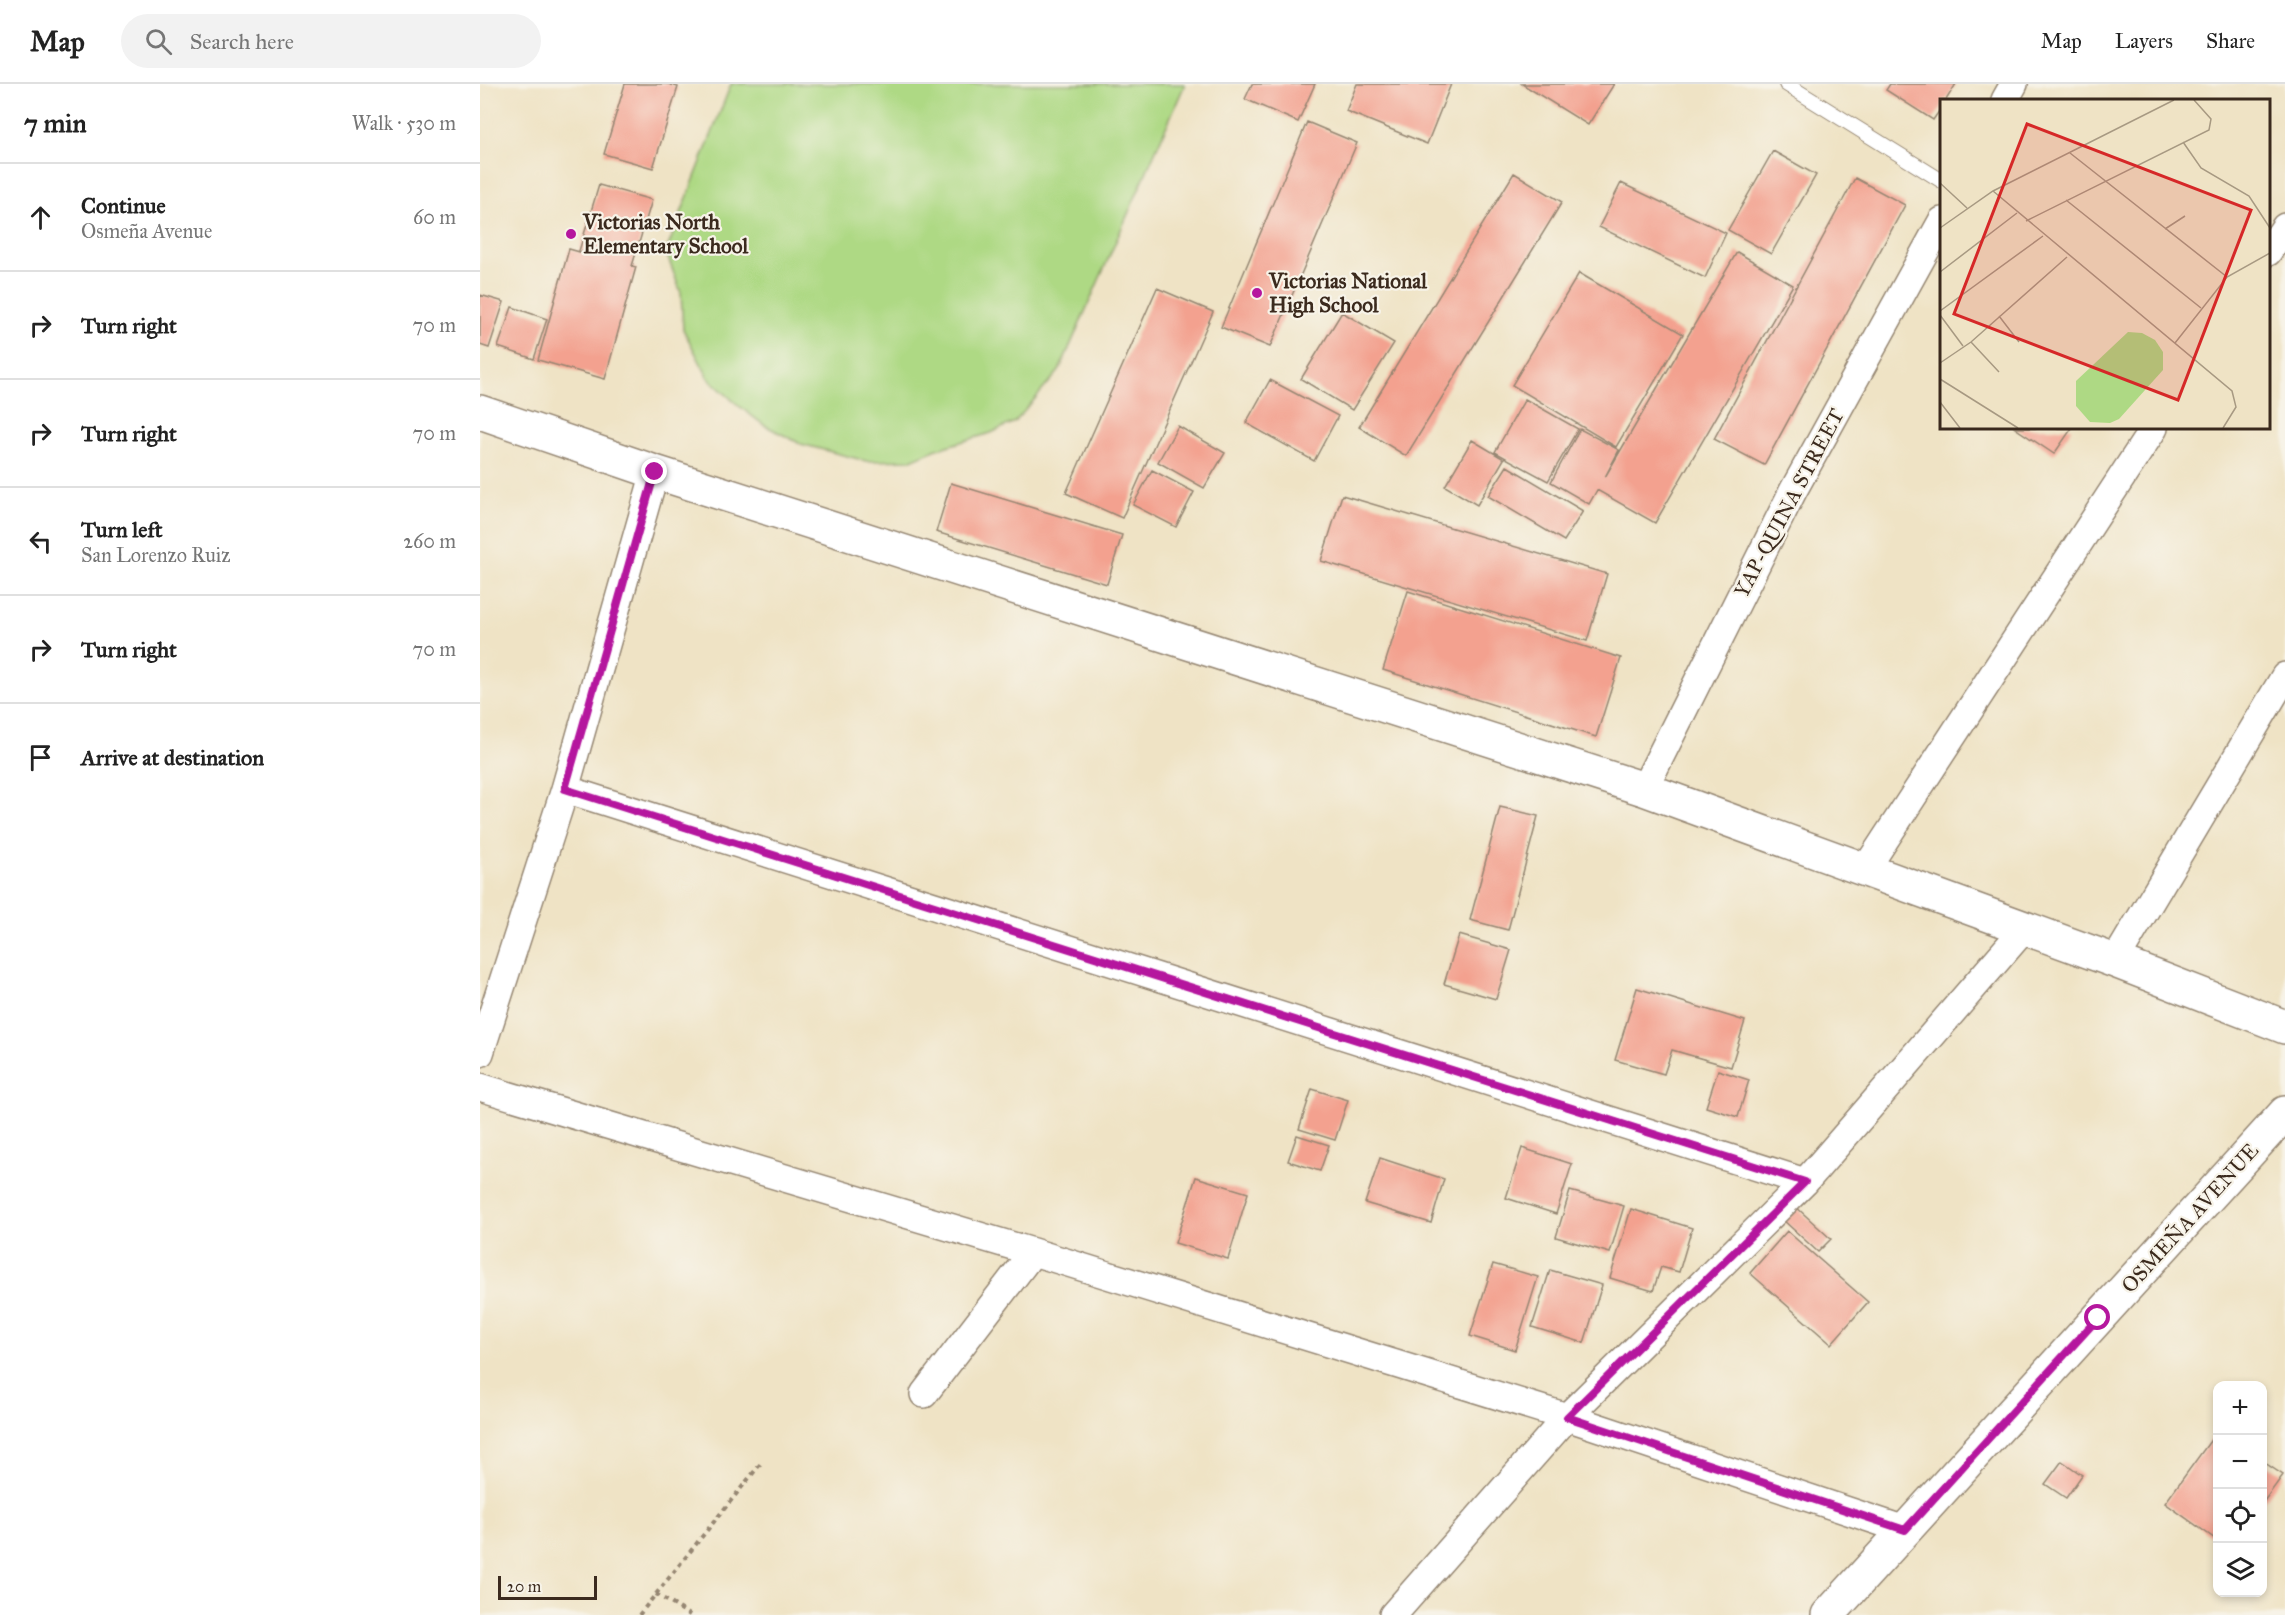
<!DOCTYPE html>
<html lang="en">
<head>
<meta charset="utf-8">
<style>
  :root { --surface:#fff; --page:#f2f2f2; --text:#222; --muted:#767676; --line:#e0e0e0 }
  body { margin:0; font-family:"IM FELL Great Primer",serif; background:var(--page); color:var(--text) }
  .controls { position:absolute; right:18px; bottom:18px; display:grid; overflow:hidden; border-radius:12px; box-shadow:0 3px 9px #0003 }
  .controls button { width:54px; height:54px; display:grid; place-items:center; padding:0; border:0; border-bottom:2px solid var(--line); background:var(--surface); color:var(--text); font:30px sans-serif }
  .scale { position:absolute; left:18px; bottom:15px; width:99px; box-sizing:border-box; padding-left:6px; border:3px solid #3b2a1e; border-top:0; font-size:16px; line-height:21px; white-space:nowrap; color:#3b2a1e; -webkit-text-stroke:4px #f7f3e8; paint-order:stroke }
  .stop { position:absolute; width:18px; height:18px; margin:-14px; border:4px solid #b5179e; border-radius:50%; background:#fff }
  .stop.end { background:#b5179e; border-color:#fff; box-shadow:0 2px 6px #0008 }
  .list { margin:0; padding:0; list-style:none }
  h2 { display:flex; justify-content:space-between; align-items:center; height:78px; margin:0; padding:0 24px; font-size:26px }
  h2 small { font-size:20px; font-weight:400; color:var(--muted) }
  .list li { display:grid; grid-template-columns:39px 1fr auto; gap:18px; align-items:center; box-sizing:border-box; height:108px; padding:0 24px; border-top:2px solid var(--line) }
  .list b { display:block; font-size:22px; white-space:nowrap }
  .list p { margin:0; font-size:20px; white-space:nowrap; color:var(--muted) }
  .list em { font-size:20px; font-style:normal; color:var(--muted) }
  .icon { flex:none; width:33px; height:33px; fill:none; stroke:currentColor; stroke-width:2; stroke-linecap:round; stroke-linejoin:round }
  .map { position:relative; flex:none; width:1805px; height:1531px; overflow:hidden }
  header { display:flex; align-items:center; gap:36px; box-sizing:border-box; height:84px; padding:0 30px; background:var(--surface); border-bottom:2px solid var(--line) }
  header strong { font-size:28px }
  nav { display:flex; gap:33px; margin-inline-start:auto; font-size:21px }
  .search { width:420px; height:54px; background:var(--page); display:flex; align-items:center; gap:15px; box-sizing:border-box; padding:0 21px; border-radius:33px; color:var(--muted); font-size:22px }
  main { display:flex }
  aside { flex:1; background:var(--surface) }
  .map>svg:first-child { display:block }
  .green { fill:#aed984; stroke:#748251; stroke-width:1.5 }
  .building { fill:#f3a18f }
  .lines { fill:none; stroke-linecap:round; stroke-linejoin:round }
  .lane-casing { stroke:#958672; stroke-width:16 }
  .street-casing { stroke:#958672; stroke-width:30 }
  .secondary-casing { stroke:#958672; stroke-width:36 }
  .primary-casing { stroke:#958672; stroke-width:36 }
  .path { stroke:#958672; stroke-width:4; stroke-dasharray:4.5 4.5; stroke-linecap:butt }
  .lane { stroke:#fff; stroke-width:14 }
  .street { stroke:#fff; stroke-width:27 }
  .secondary { stroke:#fff; stroke-width:33 }
  .primary { stroke:#fff; stroke-width:33 }
  .route { stroke:#b5179e; stroke-width:8 }
  .poi-dot { fill:#b5179e; stroke:#f7f3e8; stroke-width:2 }
  .labels { text-anchor:middle; dominant-baseline:central; stroke-width:4.5; stroke-linejoin:round; paint-order:stroke }
  .poi-label { font-size:21px; font-weight:bold; fill:#3b2a1e; stroke:#f7f3e8; text-anchor:start }
  .street-label { font-size:21px; fill:#3b2a1e; stroke:#f7f3e8 }
  .inset-road { fill:none; stroke:#a79982; stroke-width:1.5 }
  .view { fill:#d62828; fill-opacity:0.15; stroke:#d62828; stroke-width:3 }
  .inset-edge { fill:none; stroke:#3b2a1e; stroke-width:3 }
</style>
</head>
<body>
<header>
<strong>Map</strong>
<div class="search"><svg class="icon" aria-label="search" viewBox="0 0 24 24"><circle cx="10" cy="10" r="6"/><path d="M15 15l6 6"/></svg>Search here</div>
<nav><a>Map</a><a>Layers</a><a>Share</a></nav>
</header>
<main>
<aside>
<h2>7 min<small>Walk · 530 m</small></h2>
<ul class="list">
<li><svg class="icon" aria-label="ahead" viewBox="0 0 24 24"><path d="M12 20V5M6 11l6-6 6 6"/></svg><div><b>Continue</b><p>Osmeña Avenue</p></div><em>60 m</em></li>
<li><svg class="icon" aria-label="right" viewBox="0 0 24 24"><path d="M7 20v-9h11M14 6l5 5-5 5"/></svg><div><b>Turn right</b></div><em>70 m</em></li>
<li><svg class="icon" aria-label="right" viewBox="0 0 24 24"><path d="M7 20v-9h11M14 6l5 5-5 5"/></svg><div><b>Turn right</b></div><em>70 m</em></li>
<li><svg class="icon" aria-label="left" viewBox="0 0 24 24"><path d="M17 20v-9H6M10 6l-5 5 5 5"/></svg><div><b>Turn left</b><p>San Lorenzo Ruiz</p></div><em>260 m</em></li>
<li><svg class="icon" aria-label="right" viewBox="0 0 24 24"><path d="M7 20v-9h11M14 6l5 5-5 5"/></svg><div><b>Turn right</b></div><em>70 m</em></li>
<li><svg class="icon" aria-label="arrive" viewBox="0 0 24 24"><path d="M6 21V4h12l-3 4 3 4H6"/></svg><div><b>Arrive at destination</b></div></li>
</ul>
</aside>
<div class="map">
<svg width="1805" height="1531" viewBox="0 0 1805 1531">
  <rect width="100%" height="100%" fill="#f7f3e8"/>
  <filter id="ink" filterUnits="userSpaceOnUse"><feTurbulence type="fractalNoise" baseFrequency=".0167" numOctaves="2"/><feDisplacementMap in="SourceGraphic" scale="12" xChannelSelector="R" yChannelSelector="G"/><feConvolveMatrix kernelMatrix="1 2 1 2 8 2 1 2 1" color-interpolation-filters="sRGB"/></filter>
  <filter id="wash" filterUnits="userSpaceOnUse"><feTurbulence type="fractalNoise" baseFrequency=".008" numOctaves="4" result="noise"/><feDisplacementMap in="SourceGraphic" scale="24" xChannelSelector="R" yChannelSelector="G"/><feGaussianBlur stdDeviation="1.35" result="paint"/><feColorMatrix in="noise" values="0 0 0 0 0 0 0 0 0 0 0 0 0 0 0 0 0 1.4 0 .05"/><feComposite in="paint" operator="in"/></filter>
  <g filter="url(#wash)">
    <rect width="100%" height="100%" fill="#efe3c5"/>
    <path class="green" d="M251,0H705L579,287L535,338L511,349L457,365L431,376L386,377L321,360L284,341L259,322L229,295L203,245L201,209L186,168Z"/>
    <g id="blocks">
      <path class="building" d="M145,0H188L198,3L173,84L124,70Z
        M772,0H835L818,38L765,15Z
        M877,0H971L947,60L866,27Z
        M1042,0H1134L1108,41Z
        M1410,0H1476L1466,16H1462V23L1453,36L1406,6Z
        M827,38L877,59L790,263L741,243Z
        M1293,67L1336,91L1291,170L1248,146Z
        M1034,89L1082,118L926,372L879,343Z
        M1375,94L1425,121L1284,381L1234,355Z
        M1141,99L1246,149L1225,194L1119,143Z
        M119,101L172,116L152,182L156,183L125,295L58,276L89,165L110,171L99,167Z
        M1257,168L1313,201L1175,439L1117,406L1109,420L1071,398L1100,345L1139,366L1125,393Z
        M1099,189L1203,250L1136,363L1032,301Z
        M677,204L733,228L642,434L586,409Z
        M0,211L24,218L9,264L0,261Z
        M32,223L67,235L54,275L18,263Z
        M862,228L914,259L872,326L821,295Z
        M790,296L858,332L834,377L766,339Z
        M1045,315L1098,345L1068,397L1015,368Z
        M698,342L745,369L724,404L678,378Z
        M1535,344H1592L1574,370Z
        M992,356L1024,375L997,421L965,402Z
        M1027,382L1103,427L1084,457L1008,412Z
        M672,386L714,408L696,443L653,421Z
        M471,399L642,451L627,500L456,448Z
        M862,411L1127,490L1107,557L841,477Z
        M928,507L1141,574L1116,653L903,586Z
        M1020,723L1058,732L1028,846L990,836Z
        M979,851L1031,866L1016,915L964,900Z
        M1157,904L1265,937L1251,983L1192,966L1184,990L1135,976Z
        M1238,986L1269,996L1258,1033L1226,1023Z
        M832,1005L868,1016L855,1056L819,1045Z
        M817,1051L849,1061L840,1087L808,1077Z
        M1042,1064L1092,1080L1076,1130L1026,1114Z
        M900,1074L964,1095L951,1139L885,1119Z
        M716,1093L768,1109L748,1175L695,1159Z
        M1090,1107L1144,1122L1130,1169L1076,1153Z
        M1314,1121L1351,1155L1338,1168L1302,1135Z
        M1151,1125L1212,1144L1199,1188L1181,1183L1173,1207L1130,1194Z
        M1307,1147L1388,1218L1351,1260L1270,1189Z
        M1013,1180L1058,1193L1035,1266L990,1252Z
        M1070,1186L1122,1201L1104,1259L1052,1243Z
        M1738,1346V1457L1685,1419Z
        M1582,1377L1602,1391L1586,1414L1565,1400Z
        M1782,1377L1803,1391L1782,1420Z"/>
    </g>
  </g>
  <g filter="url(#ink)">
    <use href="#blocks" fill-opacity="0" stroke="#958672" stroke-width="1.5"/>
    <g class="lines">
      <defs>
        <path id="lane" d="M1306,0L1462,97"/>
        <path id="street" d="M1525,16L1534,0
          M1788,168L1805,143
          M85,705L1325,1098
          M1164,705L1313,407L1462,137
          M1385,786L1674,344
          M1635,877L1805,592
          M0,969L85,705L175,388
          M0,1003L553,1168L1087,1333L1425,1446
          M444,1310L553,1168
          M913,1531L1087,1333L1325,1098L1544,845"/>
        <path id="secondary" d="M0,328L175,388L1164,705L1635,877L1805,943"/>
        <path id="primary" d="M1348,1531L1805,1029"/>
      </defs>
      <use href="#lane" class="lane-casing"/>
      <use href="#street" class="street-casing"/>
      <use href="#secondary" class="secondary-casing"/>
      <use href="#primary" class="primary-casing"/>
      <path class="path" d="M176,1510L282,1378
        M159,1531L176,1510L210,1531"/>
      <use href="#lane" class="lane"/>
      <use href="#street" class="street"/>
      <use href="#secondary" class="secondary"/>
      <use href="#primary" class="primary"/>
    </g>
  </g>
  <g class="lines" filter="url(#ink)">
    <path class="route" d="M175,388L85,705L1325,1098L1087,1333L1425,1446L1618,1234"/>
  </g>
  <g class="poi-dot">
    <circle cx="91" cy="150" r="6"/>
    <circle cx="777" cy="209" r="6"/>
  </g>
  <g class="labels">
    <g class="poi-label">
      <text x="103" y="138">Victorias North<tspan x="103" dy="24">Elementary School</tspan></text>
      <text x="789" y="197">Victorias National<tspan x="789" dy="24">High School</tspan></text>
    </g>
    <g class="street-label">
      <text transform="translate(1309 419) rotate(-62)">YAP-QUINA STREET</text>
      <text transform="translate(1710 1134) rotate(-48)">OSMEÑA AVENUE</text>
    </g>
  </g>
  <g transform="translate(1460 15)">
    <rect width="330" height="330" fill="#efe3c5"/>
    <path d="M188,233L202,234L215,241L223,253V271L179,320L170,324L150,323L136,307V282Z" fill="#aed984"/>
    <path class="inset-road" d="M243,43L261,69L309,97L330,129M130,54L287,178M0,84L27,109M53,92L292,292L296,308L283,329M126,101L261,209M86,122L269,31L271,20L254,1M0,129L53,92L234,1M225,130L245,117M0,173L77,114M0,212L103,137M0,216L23,247M59,217L79,243M31,243L59,273M235,244L287,178L330,154M0,264L31,243L127,158M0,280L78,329M0,303L20,329"/>
    <path class="view" d="M87,25L311,111L238,301L14,215Z"/>
    <rect width="330" height="330" class="inset-edge"/>
  </g>
</svg>
<div class="controls">
<button>+</button>
<button>−</button>
<button><svg class="icon" aria-label="locate" viewBox="0 0 24 24"><circle cx="12" cy="12" r="6"/><path d="M12 2v4M12 18v4M2 12h4M18 12h4"/></svg></button>
<button><svg class="icon" aria-label="layers" viewBox="0 0 24 24"><path d="M12 4l9 5-9 5-9-5zM3 14l9 5 9-5"/></svg></button>
</div>
<div class="scale">20 m</div>
<div class="stop" style="left:1618px;top:1234px"></div>
<div class="stop end" style="left:175px;top:388px"></div>
</div>
</main>
</body>
</html>
